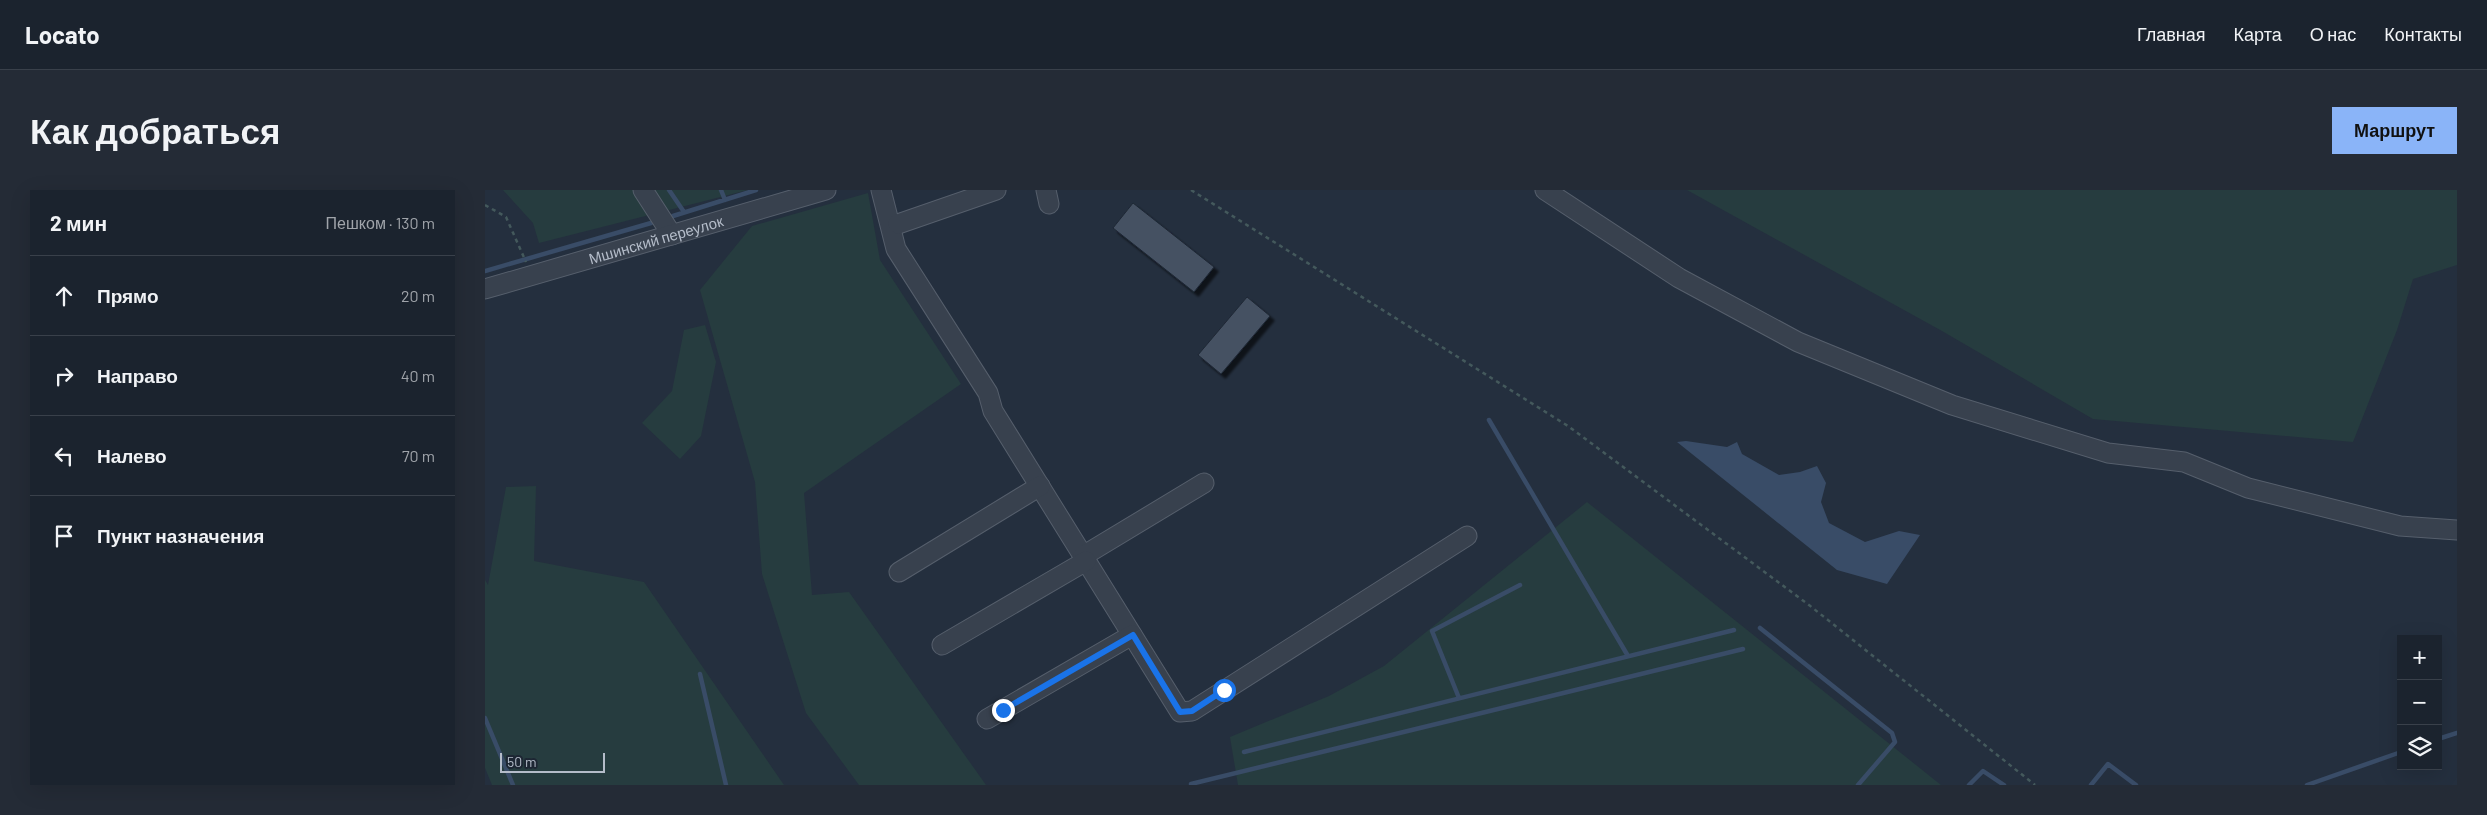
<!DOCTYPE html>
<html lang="ru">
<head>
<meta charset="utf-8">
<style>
  :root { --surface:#1b232e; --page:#242b36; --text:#f1f3f6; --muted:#a0a4aa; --line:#39404a; --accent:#8ab4f8 }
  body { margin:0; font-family:Barlow,sans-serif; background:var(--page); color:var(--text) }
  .controls { position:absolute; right:15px; bottom:15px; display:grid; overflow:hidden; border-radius:0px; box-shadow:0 5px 20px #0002 }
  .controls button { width:45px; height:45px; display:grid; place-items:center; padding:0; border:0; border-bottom:1px solid var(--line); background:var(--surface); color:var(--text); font:25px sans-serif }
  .scale { position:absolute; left:15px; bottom:12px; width:105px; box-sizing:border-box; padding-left:5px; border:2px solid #b4bcc9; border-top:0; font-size:14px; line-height:18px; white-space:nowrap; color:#b4bcc9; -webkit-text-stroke:4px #1d2633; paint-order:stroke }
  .stop { position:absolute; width:15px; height:15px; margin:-11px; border:4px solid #1a73e8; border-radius:50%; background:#fff }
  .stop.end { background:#1a73e8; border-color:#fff; box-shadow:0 1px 5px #0008 }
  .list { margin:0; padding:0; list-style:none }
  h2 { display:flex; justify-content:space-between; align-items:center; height:65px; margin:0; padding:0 20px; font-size:21px }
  h2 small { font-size:16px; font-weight:400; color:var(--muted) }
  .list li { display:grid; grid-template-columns:32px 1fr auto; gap:15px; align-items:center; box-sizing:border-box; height:80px; padding:0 20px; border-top:1px solid var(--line) }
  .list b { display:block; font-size:19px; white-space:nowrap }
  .list em { font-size:16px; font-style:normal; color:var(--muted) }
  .icon { flex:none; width:28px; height:28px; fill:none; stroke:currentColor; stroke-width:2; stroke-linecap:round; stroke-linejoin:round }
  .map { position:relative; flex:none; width:1972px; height:595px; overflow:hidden; border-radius:0px }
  header { display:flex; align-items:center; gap:30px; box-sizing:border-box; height:70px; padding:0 25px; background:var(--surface); border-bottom:1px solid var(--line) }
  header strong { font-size:24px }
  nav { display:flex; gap:28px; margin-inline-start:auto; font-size:18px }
  .intro { display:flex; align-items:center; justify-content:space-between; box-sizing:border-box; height:120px; padding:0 30px }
  h1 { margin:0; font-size:35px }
  .button { padding:12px 22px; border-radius:0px; background:var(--accent); color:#111; font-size:18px; font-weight:700 }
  main { display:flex; gap:30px; padding:0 30px }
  aside { flex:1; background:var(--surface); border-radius:0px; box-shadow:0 5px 20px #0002 }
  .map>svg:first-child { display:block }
  .green { fill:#263c3f }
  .water { fill:#394c67 }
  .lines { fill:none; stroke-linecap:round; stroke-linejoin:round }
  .stream { stroke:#394c67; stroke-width:4.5 }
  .building { fill:#455162; stroke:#1f2835; filter:url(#shadow) }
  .minor-casing { stroke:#565f6c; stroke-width:21 }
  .path { stroke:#44595c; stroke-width:2.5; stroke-dasharray:4 4; stroke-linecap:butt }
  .minor { stroke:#38414e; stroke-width:19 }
  .route { stroke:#1a73e8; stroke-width:6 }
  .labels { text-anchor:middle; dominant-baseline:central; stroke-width:5; stroke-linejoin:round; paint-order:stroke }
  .street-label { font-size:15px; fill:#b4bcc9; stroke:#1d2633 }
</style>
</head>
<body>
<header>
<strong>Locato</strong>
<nav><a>Главная</a><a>Карта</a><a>О нас</a><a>Контакты</a></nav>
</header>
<div class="intro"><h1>Как добраться</h1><a class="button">Маршрут</a></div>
<main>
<aside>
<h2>2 мин<small>Пешком · 130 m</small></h2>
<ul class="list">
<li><svg class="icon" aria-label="ahead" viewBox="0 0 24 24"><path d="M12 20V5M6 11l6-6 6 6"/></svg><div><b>Прямо</b></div><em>20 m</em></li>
<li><svg class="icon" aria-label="right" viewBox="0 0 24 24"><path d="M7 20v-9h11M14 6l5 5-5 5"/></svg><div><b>Направо</b></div><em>40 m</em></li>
<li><svg class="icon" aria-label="left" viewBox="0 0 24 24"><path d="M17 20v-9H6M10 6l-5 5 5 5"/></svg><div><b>Налево</b></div><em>70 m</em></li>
<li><svg class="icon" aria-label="arrive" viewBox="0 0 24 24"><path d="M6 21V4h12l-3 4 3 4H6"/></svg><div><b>Пункт назначения</b></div></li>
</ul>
</aside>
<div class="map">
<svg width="1972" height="595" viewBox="0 0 1972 595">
  <defs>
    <filter id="shadow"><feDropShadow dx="4.5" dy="4.5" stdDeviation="1" flood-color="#0009"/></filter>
  </defs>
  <rect width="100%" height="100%" fill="#242f3e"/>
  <path class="green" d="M18,0H263L54,53L48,33Z
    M1202,0H1972V75L1928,89L1912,140L1868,252L1608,229L1457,141Z
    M383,3L395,70L476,194L319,303L327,405L364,402L501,595H374L321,523L277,384L270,292L215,100L267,36Z
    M220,135L231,172L216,246L195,269L157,233L187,201L199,140Z
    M51,296L49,371L159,392L299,595H7L0,578V390L3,395L21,297Z
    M1102,312L1456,595H753L745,547L844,506L899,476Z"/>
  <path class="water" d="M1201,251L1242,257L1252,252L1257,264L1294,285L1315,282L1332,276L1341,293L1336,312L1344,333L1380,352L1414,341L1435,345L1402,394L1352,380L1192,252Z"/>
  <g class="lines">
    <path class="stream" d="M184,0L199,22
      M236,0L240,10
      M188,26L271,0
      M0,81L166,33
      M1004,230L1143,466
      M1275,438L1407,543L1410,552L1373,595
      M215,484L241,595
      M974,508L947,441L1035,395
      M0,528L28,595
      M1953,549L1972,543
      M759,562L1249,440
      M706,594L1258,459
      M1484,595L1498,581L1519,595
      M1606,595L1623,574L1651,595
      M1822,595L1916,562"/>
  </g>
  <path class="building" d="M648,13L729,77L709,102L628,38Z
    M762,107L785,126L736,184L713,165Z"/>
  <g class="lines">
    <defs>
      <g id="minor">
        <path d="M158,0L187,45"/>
        <path d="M396,0L411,59L503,203L508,221L695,522L707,521L982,346"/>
        <path d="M561,0L564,14"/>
        <path d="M1060,0L1194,88L1313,152L1467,215L1623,263L1699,272L1763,298L1915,336L1972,340"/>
        <path d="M413,34L511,0"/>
        <path id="s1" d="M0,99L341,0"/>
        <path d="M598,366L719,293"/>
        <path d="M414,382L555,296"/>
        <path d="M457,455L601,371"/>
        <path d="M502,529L647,445"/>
      </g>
    </defs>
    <use href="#minor" class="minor-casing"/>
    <path class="path" d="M706,0L1083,236L1324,415L1550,595
      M0,15L21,27L41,72"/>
    <use href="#minor" class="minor"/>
  </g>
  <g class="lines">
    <path class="route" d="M518,520L648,445L695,522L707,521L739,500"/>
  </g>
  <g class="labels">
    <g class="street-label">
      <text stroke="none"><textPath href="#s1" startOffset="178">Мшинский переулок</textPath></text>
    </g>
  </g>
</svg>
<div class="controls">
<button>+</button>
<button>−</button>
<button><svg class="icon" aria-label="layers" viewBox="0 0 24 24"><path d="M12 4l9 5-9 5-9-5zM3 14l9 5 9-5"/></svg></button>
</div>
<div class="scale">50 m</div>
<div class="stop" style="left:739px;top:500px"></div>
<div class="stop end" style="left:518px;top:520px"></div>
</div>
</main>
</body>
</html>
